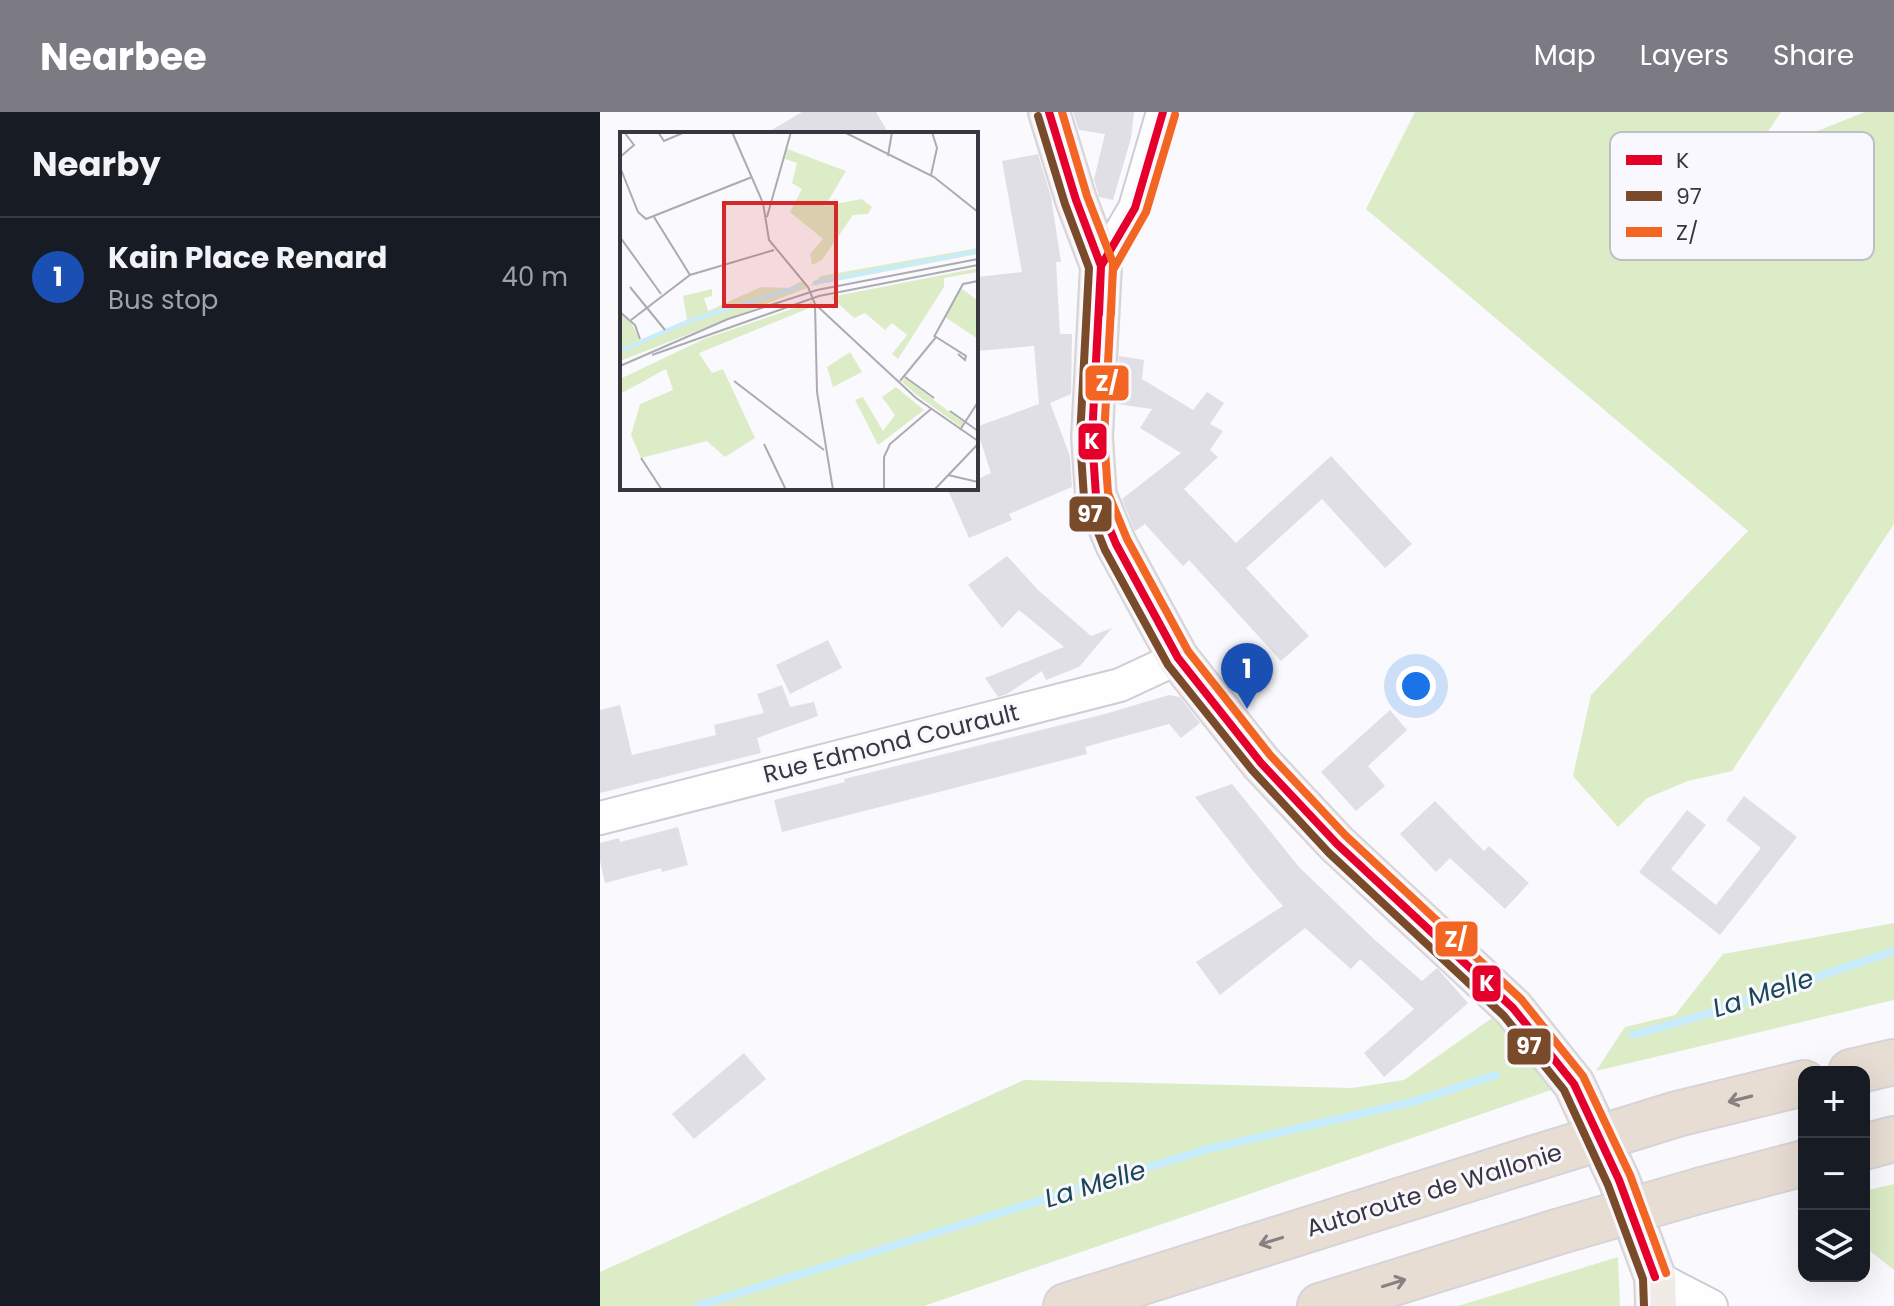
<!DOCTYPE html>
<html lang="en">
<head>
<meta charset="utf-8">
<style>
  :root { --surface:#171b24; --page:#242831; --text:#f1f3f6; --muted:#9ea1a6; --line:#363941; --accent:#7c7a83 }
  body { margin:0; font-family:Poppins,sans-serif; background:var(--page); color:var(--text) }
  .controls { position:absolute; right:24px; bottom:24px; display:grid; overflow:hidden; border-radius:16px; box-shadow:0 8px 32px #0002 }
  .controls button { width:72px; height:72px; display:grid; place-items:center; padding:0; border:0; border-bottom:2px solid var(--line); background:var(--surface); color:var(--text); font:40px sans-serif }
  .you { position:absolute; left:816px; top:574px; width:28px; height:28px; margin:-20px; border:6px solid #fff; border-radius:50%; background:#1a73e8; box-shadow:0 0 0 12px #1a73e833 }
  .badge { display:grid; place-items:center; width:52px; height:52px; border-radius:50%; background:var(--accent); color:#fff; font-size:26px; font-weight:700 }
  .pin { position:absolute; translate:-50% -66px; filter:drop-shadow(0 2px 4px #0008) }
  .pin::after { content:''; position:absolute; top:42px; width:28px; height:24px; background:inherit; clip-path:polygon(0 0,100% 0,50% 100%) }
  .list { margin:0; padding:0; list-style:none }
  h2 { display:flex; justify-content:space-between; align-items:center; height:104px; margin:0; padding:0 32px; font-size:34px }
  h2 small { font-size:26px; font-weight:400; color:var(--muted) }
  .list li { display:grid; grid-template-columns:52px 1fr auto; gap:24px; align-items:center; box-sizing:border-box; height:120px; padding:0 32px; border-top:2px solid var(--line) }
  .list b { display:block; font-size:30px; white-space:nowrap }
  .list p { margin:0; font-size:26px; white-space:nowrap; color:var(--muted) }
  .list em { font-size:26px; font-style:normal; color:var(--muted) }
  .icon { flex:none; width:44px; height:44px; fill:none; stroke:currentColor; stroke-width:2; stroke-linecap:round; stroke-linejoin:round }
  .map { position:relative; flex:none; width:1294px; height:1194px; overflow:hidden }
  header { display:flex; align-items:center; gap:48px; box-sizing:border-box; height:112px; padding:0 40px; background:var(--accent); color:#fff }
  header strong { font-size:38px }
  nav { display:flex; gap:44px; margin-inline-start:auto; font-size:28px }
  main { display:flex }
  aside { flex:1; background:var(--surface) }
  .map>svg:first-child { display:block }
  .green { fill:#dcecc7 }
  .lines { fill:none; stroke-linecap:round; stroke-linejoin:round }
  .stream { stroke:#c7ecfd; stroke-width:8 }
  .building { fill:#e0dfe6 }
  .minor-casing { stroke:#cecdd4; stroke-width:36 }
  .major-casing { stroke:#d6d4d8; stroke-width:44 }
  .highway-casing { stroke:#d6d4d8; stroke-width:48 }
  .minor { stroke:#fefeff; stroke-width:32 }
  .major { stroke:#f1ebe5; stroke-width:40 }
  .highway { stroke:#e8ddd3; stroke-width:44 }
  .highway-bridge-casing { stroke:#d6d4d8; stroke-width:48; stroke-linecap:butt }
  .highway-bridge { stroke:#e8ddd3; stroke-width:44 }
  .bus-1-casing { stroke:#f9f8fe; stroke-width:14 }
  .bus-2-casing { stroke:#f9f8fe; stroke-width:14 }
  .bus-3-casing { stroke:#f9f8fe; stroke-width:14 }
  .bus-1 { stroke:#e4002b; stroke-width:8 }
  .bus-2 { stroke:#7a4b2a; stroke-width:8 }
  .bus-3 { stroke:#f26522; stroke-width:8 }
  .oneway { stroke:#878183 }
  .labels { text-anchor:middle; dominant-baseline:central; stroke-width:6; stroke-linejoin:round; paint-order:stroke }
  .street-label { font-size:24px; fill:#383641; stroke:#f9f8fe }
  .water-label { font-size:26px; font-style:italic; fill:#1b4655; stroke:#f9f8fe }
  .inset-river { fill:none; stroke:#c7ecfd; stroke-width:4 }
  .inset-road { fill:none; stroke:#acabb2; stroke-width:2 }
  .view { fill:#d62828; fill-opacity:0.15; stroke:#d62828; stroke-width:4 }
  .inset-edge { fill:none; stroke:#383641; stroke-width:4 }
  .key { fill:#f9f8fe; stroke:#bfbec5; stroke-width:2 }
  .key-label { font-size:22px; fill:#383641 }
  .line-badge { stroke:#f9f8fe; stroke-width:3 }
  .badge-label { font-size:22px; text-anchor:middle; font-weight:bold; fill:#fff }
</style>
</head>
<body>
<header>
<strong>Nearbee</strong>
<nav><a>Map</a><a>Layers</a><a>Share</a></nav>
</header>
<main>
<aside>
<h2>Nearby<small></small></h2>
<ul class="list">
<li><span class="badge" style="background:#1a4fb4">1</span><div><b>Kain Place Renard</b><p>Bus stop</p></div><em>40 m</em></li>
</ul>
</aside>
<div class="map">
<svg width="1294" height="1194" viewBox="0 0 1294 1194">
  <rect width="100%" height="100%" fill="#faf9fd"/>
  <path class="green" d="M815,0H1181L1150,46L1265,0H1294V412L1132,659L1088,669L1047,686L1018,715L973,664L991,583L1148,419L766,97Z
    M1294,811V888L996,959L1025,915L1075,903L1123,842Z
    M902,899L957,976L324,1194H0V1160L424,968L752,976L804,968Z
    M1294,1072V1158L1264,1134V1079Z
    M1018,1145L1020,1194H858Z"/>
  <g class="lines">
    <path class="stream" d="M1033,923L1104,903L1294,839
      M97,1194L608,1037L812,990L896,963"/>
  </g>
  <path class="building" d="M202,0H276L289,22H165Z
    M473,0H534L531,26L513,88L499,85L494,67L505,22L479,18Z
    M438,42L451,85L461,150H456L460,222H472L471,282L450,291L470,344L472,375L409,402L412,408L369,426L347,376H376V368L391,361L376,315L439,292L434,234L376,239V165L422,160L402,49Z
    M519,244L544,248L542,267L593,298L607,280L624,291L610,312L623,319L610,338L618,345L584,377L636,431L731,344L812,432L785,456L722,387L646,456L709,524L681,549L589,448L583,454L545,412L535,419L522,387L581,341L540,316L552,297L517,292Z
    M407,444L438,478L491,524L512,516L479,555L446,568L442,559L407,582L398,585L385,566L464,535L419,498L402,516L368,473Z
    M228,528L242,556L190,582L176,553Z
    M182,573L190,595L214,590L218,604L157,626L161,641L0,681V598L20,593L32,643L116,623L114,613L164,601L157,582Z
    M569,583L580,585L600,611L581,626L569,612L485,635L487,642L182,720L174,688L245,670L244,667L505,602Z
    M790,598L807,618L768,654L785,674L756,699L721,660Z
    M632,672L699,755L776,829L822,869L837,856L868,891L784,965L764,941L814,897L760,847L751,857L705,816L620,883L596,850L683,794L653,759L595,685Z
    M1144,684L1197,725L1120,823L1039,760L1087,698L1106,713L1071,757L1116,793L1161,736L1126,708Z
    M835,689L884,739L889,734L929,771L905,797L850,746L836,760L800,722Z
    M78,715L88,753L62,760L61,756L5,771L0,749V731L19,726L20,730Z
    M144,941L166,967L94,1027L72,1002Z"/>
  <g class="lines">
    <defs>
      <path id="minor" d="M501,154L535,96L563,0
        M0,706L520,573L578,546
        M1055,1165L1111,1194"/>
      <path id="major" d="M449,0L476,88L501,154L492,325L496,384L516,432L578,546L661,651L737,732L913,896L974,972L1019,1068L1055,1165L1056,1194"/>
      <path id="highway" d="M1251,960L1294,950
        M1077,1002L1204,971
        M1264,1035L1294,1027
        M1102,1078L1204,1051
        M466,1194L932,1047
        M720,1194L957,1120"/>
    </defs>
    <use href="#minor" class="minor-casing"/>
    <use href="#major" class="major-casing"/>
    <use href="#highway" class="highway-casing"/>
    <use href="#minor" class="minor"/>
    <use href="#major" class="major"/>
    <use href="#highway" class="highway"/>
    <defs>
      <path id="highway-bridge" d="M932,1047L1077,1002
        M957,1120L1102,1078"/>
    </defs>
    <use href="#highway-bridge" class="highway-bridge-casing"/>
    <use href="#highway-bridge" class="highway-bridge"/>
    <defs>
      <path id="bus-1" d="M449,0L476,88L501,154L499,202
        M563,0L535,96L501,154L492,325L496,384L516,432L578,546L661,651L737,732L913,896L974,972L1019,1068L1055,1165"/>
      <path id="bus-2" d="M438,4L465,92L489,156L480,326L484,386L505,438L568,553L652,658L729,741L904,904L964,978L1008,1073L1043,1167L1044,1194"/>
      <path id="bus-3" d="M462,0L487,84L513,151L511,202
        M575,3L546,100L513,158L504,325L508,381L527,427L588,539L670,643L745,723L921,887L983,964L1030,1063L1066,1161"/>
    </defs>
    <use href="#bus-1" class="bus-1-casing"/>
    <use href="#bus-2" class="bus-2-casing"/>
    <use href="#bus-3" class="bus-3-casing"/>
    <use href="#bus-1" class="bus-1"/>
    <use href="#bus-2" class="bus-2"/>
    <use href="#bus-3" class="bus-3"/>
  </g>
  <defs><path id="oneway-shaft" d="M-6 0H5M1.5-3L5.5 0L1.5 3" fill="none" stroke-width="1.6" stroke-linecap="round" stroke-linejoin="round" transform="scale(2)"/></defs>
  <g class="oneway">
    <use href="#oneway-shaft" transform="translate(1140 987) rotate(166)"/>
    <use href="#oneway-shaft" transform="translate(671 1129) rotate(163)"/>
    <use href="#oneway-shaft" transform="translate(794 1171) rotate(-17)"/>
  </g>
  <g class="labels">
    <g class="street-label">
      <text transform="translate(291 631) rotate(-14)">Rue Edmond Courault</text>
      <text transform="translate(834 1078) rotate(-17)">Autoroute de Wallonie</text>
    </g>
    <g class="water-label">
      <text transform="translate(1163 881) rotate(-18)">La Melle</text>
      <text transform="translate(495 1072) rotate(-17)">La Melle</text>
    </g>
  </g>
  <g transform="translate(20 20)">
    <rect width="358" height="358" fill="#faf9fd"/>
    <path d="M167,17L226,39L205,74L242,67L252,75L248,82L233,83L202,128L192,133L190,122L203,107L170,80L182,57L172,51L177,31L165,27ZM358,116V122L190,154L201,144ZM358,136V140L324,146V155L278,227L272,222L287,203L272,191L265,198L245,181L234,186L211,165ZM182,149L187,156L0,229V182L10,188L20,208L67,188L63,164L92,157V164L84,166L88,179L141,155L169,156ZM341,156L358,169V207L325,185ZM192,170V175L79,221L92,241L103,237L135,306L105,325L87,309L21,326L11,303L20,272L53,258L46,237L0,262V247L84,207ZM230,220L242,240L213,255L207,235ZM285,246L344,291L341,295L298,264L282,250ZM276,255L304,278L258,313L235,268L243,265L263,299L275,283L262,265Z" fill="#dcecc7"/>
    <path class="inset-river" d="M193,151L358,119M0,219L69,189L181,154"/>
    <path class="inset-road" d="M38,0L44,9L65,0M112,0L143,71L149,108L188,155L195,172L197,260L213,358M224,0L314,45L358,80M268,24L272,0M0,25L14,13L4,0M0,35L18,80L26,87L132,45M311,43L317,16L312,0M34,85L70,143M147,85L171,0M0,105L41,162M10,155L45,198M195,172L296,266L358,309M0,180L15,193L20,207M11,188L70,143L154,118M314,205L343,152L358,149M32,223L199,164L358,133M0,234L108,187L197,158L358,127M285,245L314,266M114,249L204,318M280,249L316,205L346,224L345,228L338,222M330,279L358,299M340,298L358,270M144,312L166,358M21,326L42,358M328,343L358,350M264,358V325L270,312L311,277M314,358L358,312"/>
    <path class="view" d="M104,71H216V174H104Z"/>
    <rect width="358" height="358" class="inset-edge"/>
  </g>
  <rect x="1010" y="20" width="264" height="128" rx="12" class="key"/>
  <rect x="1026" y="43" width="36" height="10" fill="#e4002b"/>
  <rect x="1026" y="79" width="36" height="10" fill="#7a4b2a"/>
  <rect x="1026" y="115" width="36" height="10" fill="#f26522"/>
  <g class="key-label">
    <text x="1076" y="56">K</text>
    <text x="1076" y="92">97</text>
    <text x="1076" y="128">Z/</text>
  </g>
  <g class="line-badge">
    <rect x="484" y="252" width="46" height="38" rx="8" fill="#f26522"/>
    <rect x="477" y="310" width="31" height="39" rx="8" fill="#e4002b"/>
    <rect x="468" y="383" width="45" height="38" rx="8" fill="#7a4b2a"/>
    <rect x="834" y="808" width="45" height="38" rx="8" fill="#f26522"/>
    <rect x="871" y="852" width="31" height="39" rx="8" fill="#e4002b"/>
    <rect x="906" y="915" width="46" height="39" rx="8" fill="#7a4b2a"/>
  </g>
  <g class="badge-label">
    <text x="507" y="279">Z/</text>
    <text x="492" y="337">K</text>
    <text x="490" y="410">97</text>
    <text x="856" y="835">Z/</text>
    <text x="887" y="879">K</text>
    <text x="929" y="942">97</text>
  </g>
</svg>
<div class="controls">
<button>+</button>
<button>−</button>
<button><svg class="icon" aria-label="layers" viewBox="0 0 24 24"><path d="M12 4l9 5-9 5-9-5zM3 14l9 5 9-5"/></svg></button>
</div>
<div class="you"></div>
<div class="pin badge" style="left:647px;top:597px;background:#1a4fb4">1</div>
</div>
</main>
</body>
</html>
